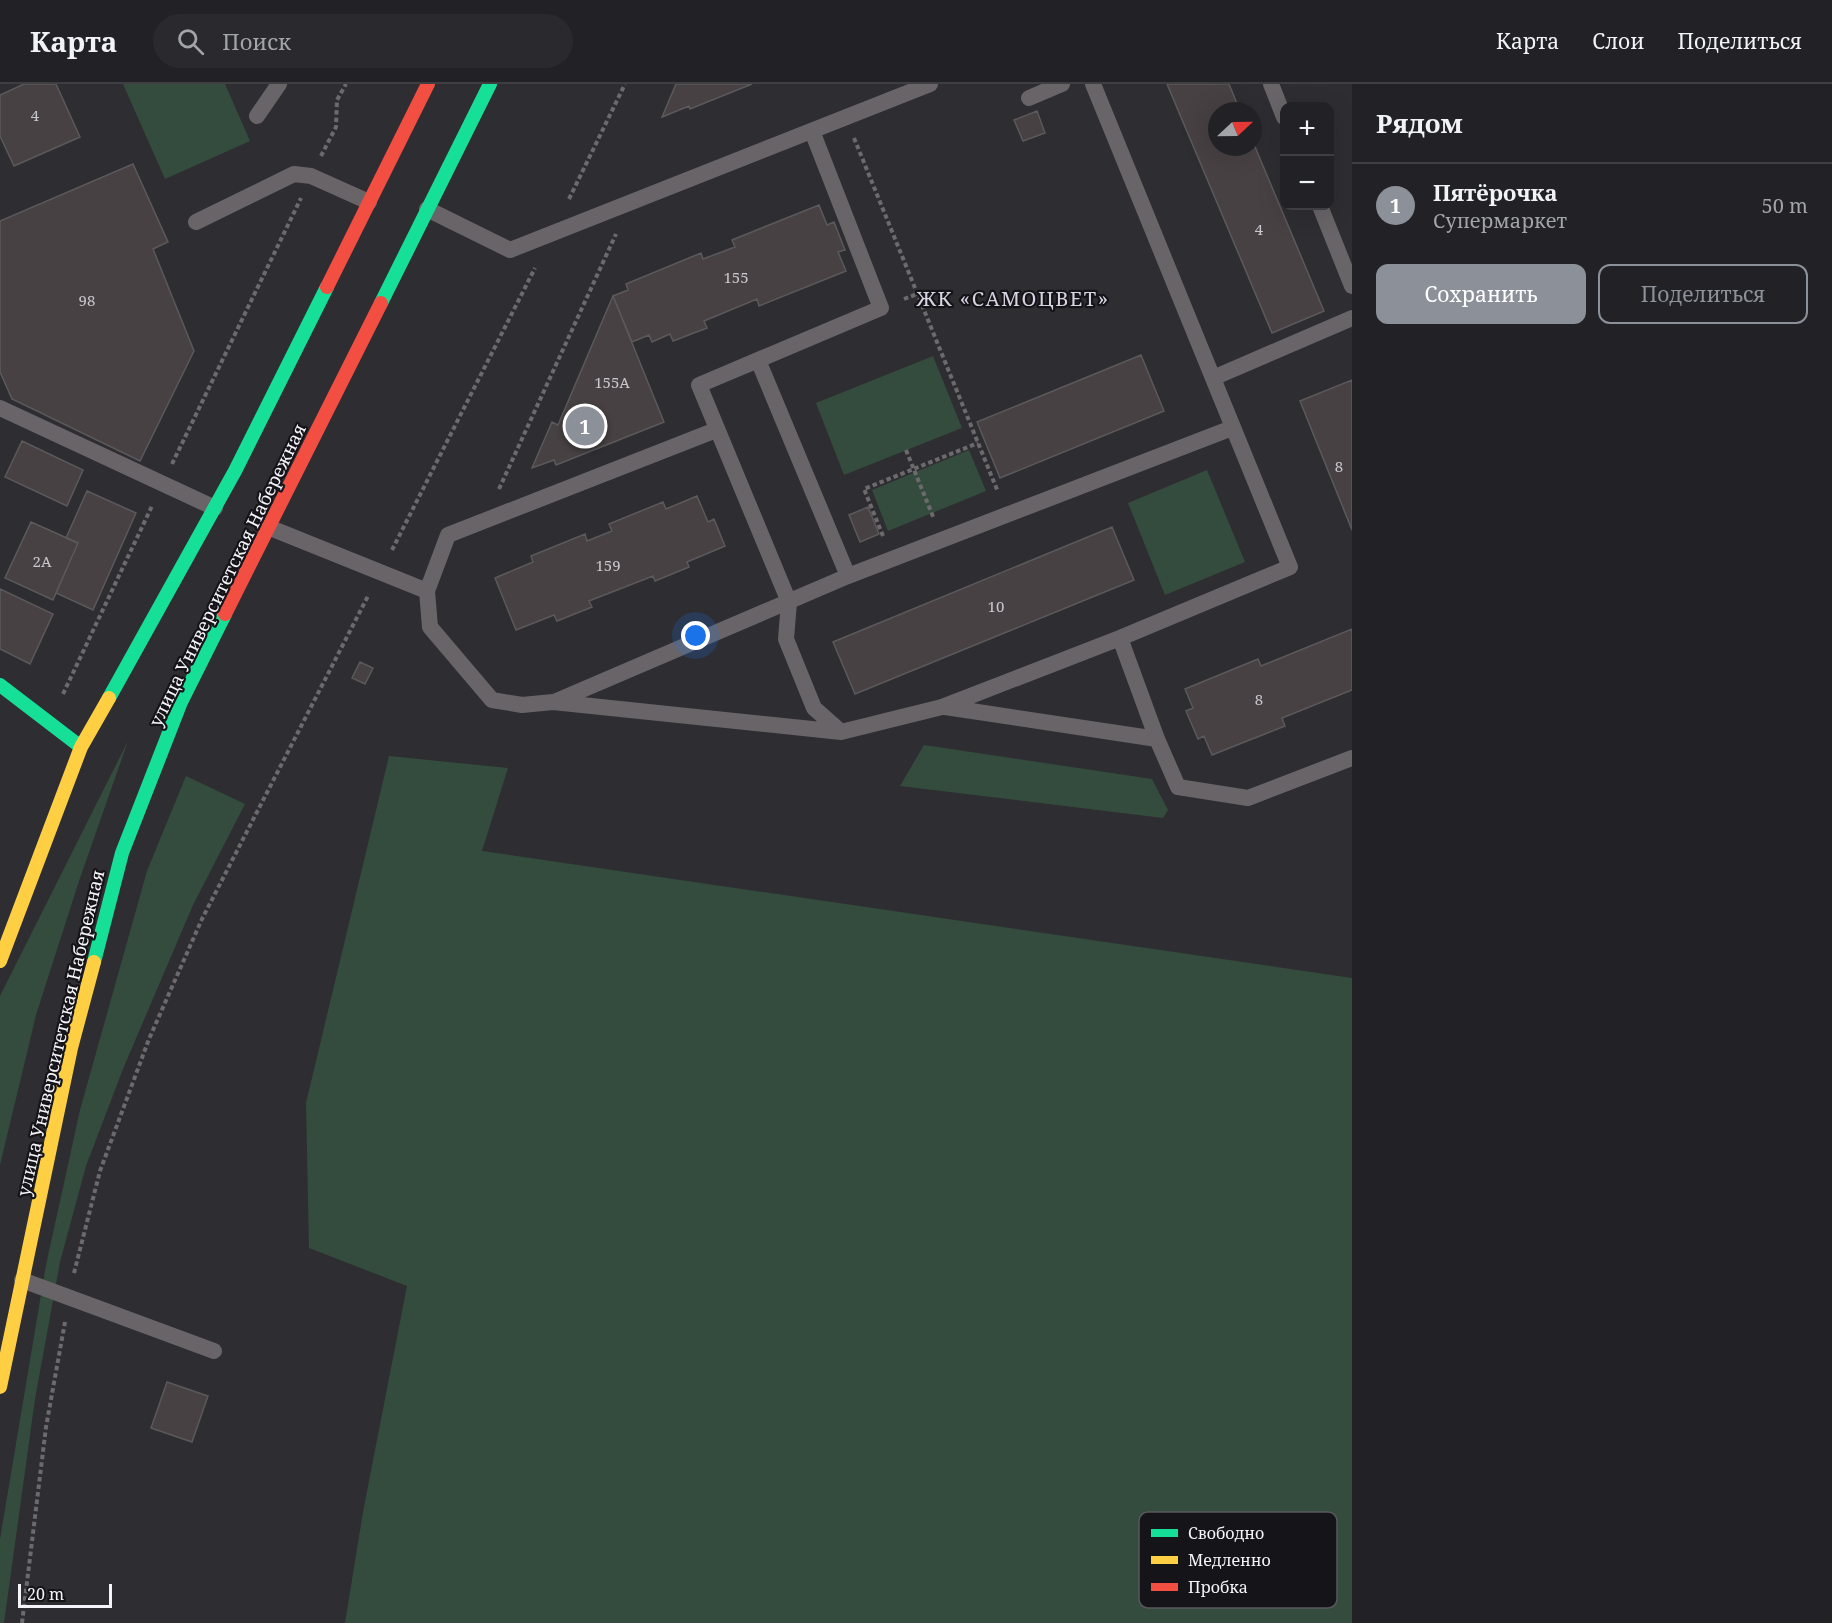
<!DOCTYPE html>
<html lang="ru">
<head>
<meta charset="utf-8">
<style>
  :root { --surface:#222226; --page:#2a2a2e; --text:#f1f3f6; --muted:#a2a4a7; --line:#3f3f43; --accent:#8c9099 }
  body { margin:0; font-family:"Noto Serif",serif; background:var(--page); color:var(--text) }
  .controls { position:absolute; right:18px; top:18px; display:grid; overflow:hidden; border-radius:12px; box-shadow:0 6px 24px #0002 }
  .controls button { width:54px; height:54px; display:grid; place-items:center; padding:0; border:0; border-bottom:2px solid var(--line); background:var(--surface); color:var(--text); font:30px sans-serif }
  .compass { position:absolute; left:1208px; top:18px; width:54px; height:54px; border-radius:50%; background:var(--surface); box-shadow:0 6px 24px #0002; rotate:68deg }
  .scale { position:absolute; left:18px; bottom:15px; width:94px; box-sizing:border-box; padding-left:6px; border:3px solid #f5f4fb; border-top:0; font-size:16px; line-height:21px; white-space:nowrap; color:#f5f4fb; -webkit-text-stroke:4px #151418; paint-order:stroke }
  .you { position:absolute; left:696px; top:552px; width:21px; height:21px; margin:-15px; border:4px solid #fff; border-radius:50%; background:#1a73e8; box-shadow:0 0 0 9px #1a73e833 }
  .badge { display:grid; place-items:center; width:39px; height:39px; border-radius:50%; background:var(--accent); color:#fff; font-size:20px; font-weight:700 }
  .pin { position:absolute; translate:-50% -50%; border:3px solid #fff; box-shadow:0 2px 6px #0006 }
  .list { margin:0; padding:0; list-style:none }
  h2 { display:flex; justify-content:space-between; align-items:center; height:78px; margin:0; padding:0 24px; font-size:26px }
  h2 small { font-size:20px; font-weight:400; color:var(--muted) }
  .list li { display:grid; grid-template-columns:39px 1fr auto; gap:18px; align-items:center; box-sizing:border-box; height:84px; padding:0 24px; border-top:2px solid var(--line) }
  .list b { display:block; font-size:22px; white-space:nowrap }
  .list p { margin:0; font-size:20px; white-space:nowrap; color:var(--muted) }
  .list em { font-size:20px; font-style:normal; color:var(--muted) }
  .actions { display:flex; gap:12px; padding:18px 24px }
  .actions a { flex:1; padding:14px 0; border:2px solid var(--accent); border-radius:12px; text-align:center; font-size:21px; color:var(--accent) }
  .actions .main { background:var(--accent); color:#fff }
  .icon { flex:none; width:33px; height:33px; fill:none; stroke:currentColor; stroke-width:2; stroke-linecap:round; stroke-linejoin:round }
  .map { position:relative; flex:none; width:1352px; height:1539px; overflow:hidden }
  header { display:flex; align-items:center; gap:36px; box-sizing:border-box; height:84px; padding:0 30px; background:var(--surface); border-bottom:2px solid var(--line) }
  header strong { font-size:28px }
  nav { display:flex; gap:33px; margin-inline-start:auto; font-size:21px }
  .search { width:420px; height:54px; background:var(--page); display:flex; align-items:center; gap:15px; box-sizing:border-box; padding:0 21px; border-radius:33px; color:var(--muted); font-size:22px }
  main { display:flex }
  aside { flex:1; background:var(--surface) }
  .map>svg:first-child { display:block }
  .green { fill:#344c3d }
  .building { fill:#474143; stroke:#5c595b; stroke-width:1.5 }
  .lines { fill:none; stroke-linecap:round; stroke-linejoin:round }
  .path { stroke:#6d6a6d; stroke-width:4; stroke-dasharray:4.5 3; stroke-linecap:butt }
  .lane { stroke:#696467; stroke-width:16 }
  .fast { stroke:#16e098; stroke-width:14 }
  .slow { stroke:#ffcf43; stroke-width:14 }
  .jam { stroke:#f24e42; stroke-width:14 }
  .labels { text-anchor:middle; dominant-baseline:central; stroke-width:4.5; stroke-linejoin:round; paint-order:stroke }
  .number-label { font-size:15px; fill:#cac7cd }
  .street-label { font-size:18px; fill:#f5f4fb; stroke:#151418 }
  .neighbourhood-label { font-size:20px; letter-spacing:1.5px; fill:#d7d3e1; stroke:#151418 }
  .key { fill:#151418; stroke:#58575c; stroke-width:1.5 }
  .key-label { font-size:16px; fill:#f5f4fb }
</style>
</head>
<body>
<header>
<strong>Карта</strong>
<div class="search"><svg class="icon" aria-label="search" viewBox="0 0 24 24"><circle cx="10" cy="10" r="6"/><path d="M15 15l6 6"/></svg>Поиск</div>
<nav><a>Карта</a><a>Слои</a><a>Поделиться</a></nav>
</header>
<main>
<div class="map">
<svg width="1352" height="1539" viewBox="0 0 1352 1539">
  <rect width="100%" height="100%" fill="#2e2d32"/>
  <path class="green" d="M123,0H225L250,57L165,95Z
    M933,272L962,344L844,391L816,319Z
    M969,366L986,407L888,447L872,406Z
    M1207,386L1245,478L1165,511L1128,419Z
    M128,657L79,797L36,931L0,1081V912Z
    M924,661L1152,695L1168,726L1163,734L900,702Z
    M389,672L508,684L482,767L1352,894V1539H345L363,1428L407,1202L309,1164L306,1019Z
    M186,692L245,720L193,821L123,985L86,1082L60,1178L35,1315L4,1539H0V1455L46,1181L80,1026L147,787Z"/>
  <path class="building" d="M24,0H56L80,53L14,82L0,52V11Z
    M676,0H752L690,25L689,22L662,33Z
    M1167,0H1229L1240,27H1217V63H1253V58L1324,227L1272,249Z
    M1037,27L1045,49L1023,57L1014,36Z
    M133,80L168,158L153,165L194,267L140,377L12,315L0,288V137Z
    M819,121L827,141L834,138L845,166L838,168L846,187L759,222L757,215L704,237L707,244L673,257L670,250L652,258L649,251L632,258L613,212L628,206L626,200L701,169L703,175L735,163L732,156Z
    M613,212L664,338L556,381L554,376L532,384L552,338L558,341Z
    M1141,271L1164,327L1000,394L977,338Z
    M1352,296V446L1300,317Z
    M22,357L83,386L67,422L5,393Z
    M87,407L136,429L93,526L56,509L78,459L66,454Z
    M697,412L708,438L714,435L725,462L687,478L689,483L655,497L653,492L589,517L592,523L557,537L554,531L516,546L495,494L533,478L531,472L585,450L587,457L612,447L609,440L663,418L666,425Z
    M868,423L879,450L860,458L849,431Z
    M31,438L78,459L53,516L5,494Z
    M1112,443L1134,496L855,610L833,558Z
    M0,505L53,530L30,580L0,565Z
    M1352,545V606L1282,634L1285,642L1212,671L1204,652L1198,655L1186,627L1193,624L1185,605L1258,575L1261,582Z
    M360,578L373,584L365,600L352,594Z
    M167,1298L208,1312L192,1358L151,1344Z"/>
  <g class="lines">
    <path class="path" d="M854,54L998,408
      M321,72L336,43L337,16L346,0
      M569,115L625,0
      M904,215L917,210
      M906,366L934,435
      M172,380L301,114
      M499,405L616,150
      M883,452L864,405L978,359
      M392,466L535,184
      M63,610L152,422
      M74,1189L100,1087L149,955L202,835L369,510
      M22,1539L46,1343L65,1238"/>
    <path class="lane" d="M1271,0L1284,33
      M1029,14L1062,0
      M257,32L279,0
      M812,47L881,224L699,301L789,518L786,555L814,624L841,648
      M1320,122L1352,202
      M427,125L510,166L930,0
      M196,138L294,90L311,92L369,118
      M758,276L848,492
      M1213,294L1352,234
      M0,324L215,424
      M268,443L427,507L430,543L492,616L522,621L553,618L841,648L942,623L1120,554L1290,483L1093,0
      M427,507L448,451L716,346
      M1120,554L1157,655
      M554,618L848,492L1232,344
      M945,623L1157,655L1178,703L1248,714L1352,674
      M22,1196L214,1267"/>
    <path class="fast" d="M381,219L490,0
      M0,601L81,663
      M109,614L235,387L327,203
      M94,878L122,769L181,618L225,530"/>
    <path class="slow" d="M0,877L81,663L109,614
      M0,1303L71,964L94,878"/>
    <path class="jam" d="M327,203L428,0
      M225,530L381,219"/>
  </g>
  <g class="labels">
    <g class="number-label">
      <text x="35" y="31">4</text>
      <text x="1259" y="145">4</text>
      <text x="736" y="193">155</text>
      <text x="87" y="216">98</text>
      <text x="612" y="298">155А</text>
      <text x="1339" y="382">8</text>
      <text x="42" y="477">2А</text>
      <text x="608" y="481">159</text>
      <text x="996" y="522">10</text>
      <text x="1259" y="615">8</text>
    </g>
    <g class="street-label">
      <text transform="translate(227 491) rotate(-64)">улица Университетская Набережная</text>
      <text transform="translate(60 949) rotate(-77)">улица Университетская Набережная</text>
    </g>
    <g class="neighbourhood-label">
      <text x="1013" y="214">ЖК «САМОЦВЕТ»</text>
    </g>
  </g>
  <rect x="1139" y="1428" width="198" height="96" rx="9" class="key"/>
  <rect x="1151" y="1445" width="27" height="8" fill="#16e098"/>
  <rect x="1151" y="1472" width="27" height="8" fill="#ffcf43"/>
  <rect x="1151" y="1499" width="27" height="8" fill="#f24e42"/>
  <g class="key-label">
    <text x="1188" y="1455">Свободно</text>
    <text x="1188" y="1482">Медленно</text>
    <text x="1188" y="1509">Пробка</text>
  </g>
</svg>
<div class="controls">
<button>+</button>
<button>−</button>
</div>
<svg class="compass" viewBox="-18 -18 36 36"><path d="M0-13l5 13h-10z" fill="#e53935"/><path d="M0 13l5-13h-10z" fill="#a2a4a7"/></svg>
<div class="scale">20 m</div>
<div class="you"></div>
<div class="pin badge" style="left:585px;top:342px">1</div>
</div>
<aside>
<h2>Рядом<small></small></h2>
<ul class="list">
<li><span class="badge">1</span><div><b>Пятёрочка</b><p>Супермаркет</p></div><em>50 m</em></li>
</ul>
<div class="actions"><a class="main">Сохранить</a><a>Поделиться</a></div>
</aside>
</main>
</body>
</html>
